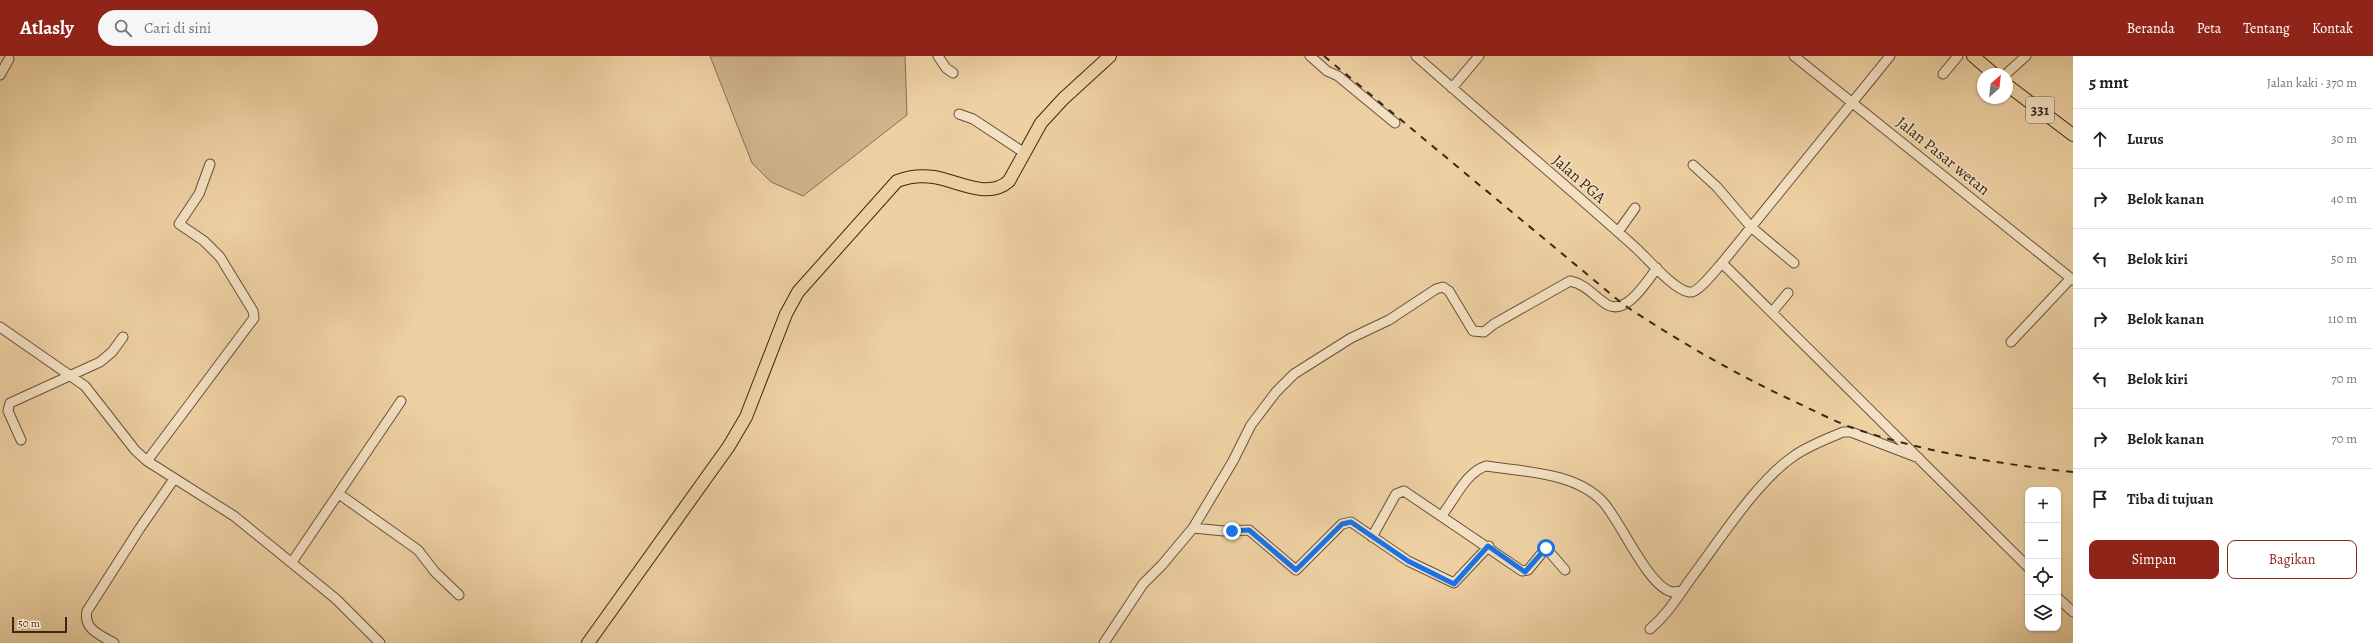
<!DOCTYPE html>
<html lang="id">
<head>
<meta charset="utf-8">
<style>
  :root { --surface:#fff; --page:#f6f6f6; --text:#222; --muted:#767676; --line:#e0e0e0; --accent:#8f2418 }
  body { margin:0; font-family:Alegreya,serif; background:var(--page); color:var(--text) }
  .controls { position:absolute; right:12px; bottom:12px; display:grid; overflow:hidden; border-radius:8px; box-shadow:0 1px 3px #0004 }
  .controls button { width:36px; height:36px; display:grid; place-items:center; padding:0; border:0; border-bottom:1px solid var(--line); background:var(--surface); color:var(--text); font:20px sans-serif }
  .compass { position:absolute; left:1977px; top:12px; width:36px; height:36px; border-radius:50%; background:var(--surface); box-shadow:0 1px 3px #0004; rotate:27deg }
  .scale { position:absolute; left:12px; bottom:10px; width:55px; box-sizing:border-box; padding-left:4px; border:2px solid #3b271a; border-top:0; font-size:11px; line-height:14px; white-space:nowrap; color:#3b271a; -webkit-text-stroke:3px #f4e1c3; paint-order:stroke }
  .stop { position:absolute; width:12px; height:12px; margin:-9px; border:3px solid #1a73e8; border-radius:50%; background:#fff }
  .stop.end { background:#1a73e8; border-color:#fff; box-shadow:0 1px 4px #0008 }
  .list { margin:0; padding:0; list-style:none }
  h2 { display:flex; justify-content:space-between; align-items:center; height:52px; margin:0; padding:0 16px; font-size:17px }
  h2 small { font-size:13px; font-weight:400; color:var(--muted) }
  .list li { display:grid; grid-template-columns:26px 1fr auto; gap:12px; align-items:center; box-sizing:border-box; height:60px; padding:0 16px; border-top:1px solid var(--line) }
  .list b { display:block; font-size:15px; white-space:nowrap }
  .list em { font-size:13px; font-style:normal; color:var(--muted) }
  .actions { display:flex; gap:8px; padding:12px 16px }
  .actions a { flex:1; padding:9px 0; border:1px solid var(--accent); border-radius:8px; text-align:center; font-size:14px; color:var(--accent) }
  .actions .main { background:var(--accent); color:#fff }
  .icon { flex:none; width:22px; height:22px; fill:none; stroke:currentColor; stroke-width:2; stroke-linecap:round; stroke-linejoin:round }
  .map { position:relative; flex:none; width:2073px; height:587px; overflow:hidden }
  header { display:flex; align-items:center; gap:24px; box-sizing:border-box; height:56px; padding:0 20px; background:var(--accent); color:#fff }
  header strong { font-size:19px }
  nav { display:flex; gap:22px; margin-inline-start:auto; font-size:14px }
  .search { width:280px; height:36px; background:var(--page); display:flex; align-items:center; gap:10px; box-sizing:border-box; padding:0 14px; border-radius:22px; color:var(--muted); font-size:15px }
  main { display:flex }
  aside { flex:1; background:var(--surface) }
  .map>svg:first-child { display:block }
  .green { fill:#d0b48c; stroke:#866e53 }
  .lines { fill:none; stroke-linecap:round; stroke-linejoin:round }
  .minor-casing { stroke:#68523c; stroke-width:11 }
  .major-casing { stroke:#3b271a; stroke-width:14 }
  .minor { stroke:#f4e1c3; stroke-width:9 }
  .major { stroke:#eed1a3; stroke-width:12 }
  .rail { stroke:#3b271a; stroke-width:2; stroke-dasharray:7 7; stroke-linecap:butt }
  .route { stroke:#1a73e8; stroke-width:5 }
  .labels { text-anchor:middle; dominant-baseline:central; stroke-width:3; stroke-linejoin:round; paint-order:stroke }
  .shield { fill:#f4e1c3; stroke:#725f4d; stroke-width:1 }
  .shield-label { font-size:15px; font-weight:bold; fill:#3b271a }
  .street-label { font-size:16px; fill:#3b271a; stroke:#f4e1c3 }
</style>
</head>
<body>
<header>
<strong>Atlasly</strong>
<div class="search"><svg class="icon" aria-label="search" viewBox="0 0 24 24"><circle cx="10" cy="10" r="6"/><path d="M15 15l6 6"/></svg>Cari di sini</div>
<nav><a>Beranda</a><a>Peta</a><a>Tentang</a><a>Kontak</a></nav>
</header>
<main>
<div class="map">
<svg width="2073" height="587" viewBox="0 0 2073 587">
  <rect width="100%" height="100%" fill="#eed1a3"/>
  <filter id="stains"><feTurbulence type="fractalNoise" baseFrequency=".005" numOctaves="4"/><feColorMatrix values="0 0 0 0 .2 0 0 0 0 .09 0 0 0 0 .02 0 0 0 .5 -.17"/></filter>
  <radialGradient id="worn" r=".72"><stop offset=".6" stop-color="#630" stop-opacity="0"/><stop offset="1" stop-color="#630" stop-opacity=".3"/></radialGradient>
  <path class="green" d="M710,0H905L907,59L803,140L771,126L752,107Z"/>
  <g class="lines">
    <defs>
      <path id="minor" d="M938,0L946,12L953,17
        M1310,0L1327,15L1338,20L1395,67
        M1416,0C1489,65 1564,127 1636,192C1648,203 1674,234 1689,236C1698,238 1716,213 1722,207L1890,0
        M1794,0L2073,224
        M1943,18L1958,0
        M2006,18L2026,0
        M0,19L9,3
        M1452,32L1479,0
        M959,58L973,63L1023,96
        M1693,109L1717,131L1751,171L1794,207
        M1618,176L1635,152
        M1722,207L2028,511
        M1773,255L1788,237
        M0,271L85,330L135,394L147,405L234,460L336,543L380,587
        M2011,286L2071,222
        M21,384L8,355L10,347L100,306L112,296L123,281
        M147,405L254,262L253,255L220,201L204,185L179,168L199,138L210,108
        M339,438L418,494L435,516L459,539
        M1442,459C1455,443 1466,416 1486,410C1524,416 1575,416 1603,446C1620,464 1649,533 1673,536C1676,536 1679,535 1682,535
        M1193,472L1224,475L1249,474L1296,514L1342,468L1351,466L1408,505L1454,527L1489,490
        M1372,481L1396,438L1404,435L1522,515L1528,514L1546,492L1565,514
        M292,506L401,345
        M2058,542L2073,556
        M1650,573C1668,558 1678,540 1692,521C1719,485 1757,425 1794,400C1808,390 1827,383 1843,376H1851L1919,402
        M114,587C100,579 83,573 87,555L140,472L174,423
        M1104,587L1143,528L1162,509L1193,472L1233,405L1251,369L1276,336L1294,318L1351,282L1389,264L1436,233L1443,231L1449,235L1473,275L1484,276L1494,268L1570,225C1585,228 1593,239 1606,248C1626,261 1647,225 1657,212"/>
      <path id="major" d="M1973,0L1994,18
        M2007,29L2073,79
        M588,587L729,390L746,361L786,258L798,236L897,125C910,120 921,119 934,121C958,125 988,144 1009,125L1041,67L1063,43L1110,0"/>
    </defs>
    <use href="#minor" class="minor-casing"/>
    <use href="#major" class="major-casing"/>
    <use href="#minor" class="minor"/>
    <use href="#major" class="major"/>
    <path class="rail" d="M1324,0L1624,249C1677,284 1730,315 1787,342C1809,352 1831,364 1853,372C1924,396 1999,408 2073,416"/>
  </g>
  <g class="lines">
    <path class="route" d="M1232,475L1249,474L1296,514L1342,468L1351,466L1408,505L1454,528L1488,490L1525,516L1546,492"/>
  </g>
  <g class="labels">
    <rect class="shield" x="2026" y="41" width="28" height="26" rx="3"/>
    <g class="shield-label">
      <text x="2040" y="54">331</text>
    </g>
    <g class="street-label">
      <text transform="translate(1943 100) rotate(39)">Jalan Pasar wetan</text>
      <text transform="translate(1579 123) rotate(41)">Jalan PGA</text>
    </g>
  </g>
  <rect width="100%" height="100%" filter="url(#stains)"/>
  <rect width="100%" height="100%" fill="url(#worn)"/>
</svg>
<div class="controls">
<button>+</button>
<button>−</button>
<button><svg class="icon" aria-label="locate" viewBox="0 0 24 24"><circle cx="12" cy="12" r="6"/><path d="M12 2v4M12 18v4M2 12h4M18 12h4"/></svg></button>
<button><svg class="icon" aria-label="layers" viewBox="0 0 24 24"><path d="M12 4l9 5-9 5-9-5zM3 14l9 5 9-5"/></svg></button>
</div>
<svg class="compass" viewBox="-18 -18 36 36"><path d="M0-13l5 13h-10z" fill="#e53935"/><path d="M0 13l5-13h-10z" fill="#767676"/></svg>
<div class="scale">50 m</div>
<div class="stop" style="left:1546px;top:492px"></div>
<div class="stop end" style="left:1232px;top:475px"></div>
</div>
<aside>
<h2>5 mnt<small>Jalan kaki · 370 m</small></h2>
<ul class="list">
<li><svg class="icon" aria-label="ahead" viewBox="0 0 24 24"><path d="M12 20V5M6 11l6-6 6 6"/></svg><div><b>Lurus</b></div><em>30 m</em></li>
<li><svg class="icon" aria-label="right" viewBox="0 0 24 24"><path d="M7 20v-9h11M14 6l5 5-5 5"/></svg><div><b>Belok kanan</b></div><em>40 m</em></li>
<li><svg class="icon" aria-label="left" viewBox="0 0 24 24"><path d="M17 20v-9H6M10 6l-5 5 5 5"/></svg><div><b>Belok kiri</b></div><em>50 m</em></li>
<li><svg class="icon" aria-label="right" viewBox="0 0 24 24"><path d="M7 20v-9h11M14 6l5 5-5 5"/></svg><div><b>Belok kanan</b></div><em>110 m</em></li>
<li><svg class="icon" aria-label="left" viewBox="0 0 24 24"><path d="M17 20v-9H6M10 6l-5 5 5 5"/></svg><div><b>Belok kiri</b></div><em>70 m</em></li>
<li><svg class="icon" aria-label="right" viewBox="0 0 24 24"><path d="M7 20v-9h11M14 6l5 5-5 5"/></svg><div><b>Belok kanan</b></div><em>70 m</em></li>
<li><svg class="icon" aria-label="arrive" viewBox="0 0 24 24"><path d="M6 21V4h12l-3 4 3 4H6"/></svg><div><b>Tiba di tujuan</b></div></li>
</ul>
<div class="actions"><a class="main">Simpan</a><a>Bagikan</a></div>
</aside>
</main>
</body>
</html>
